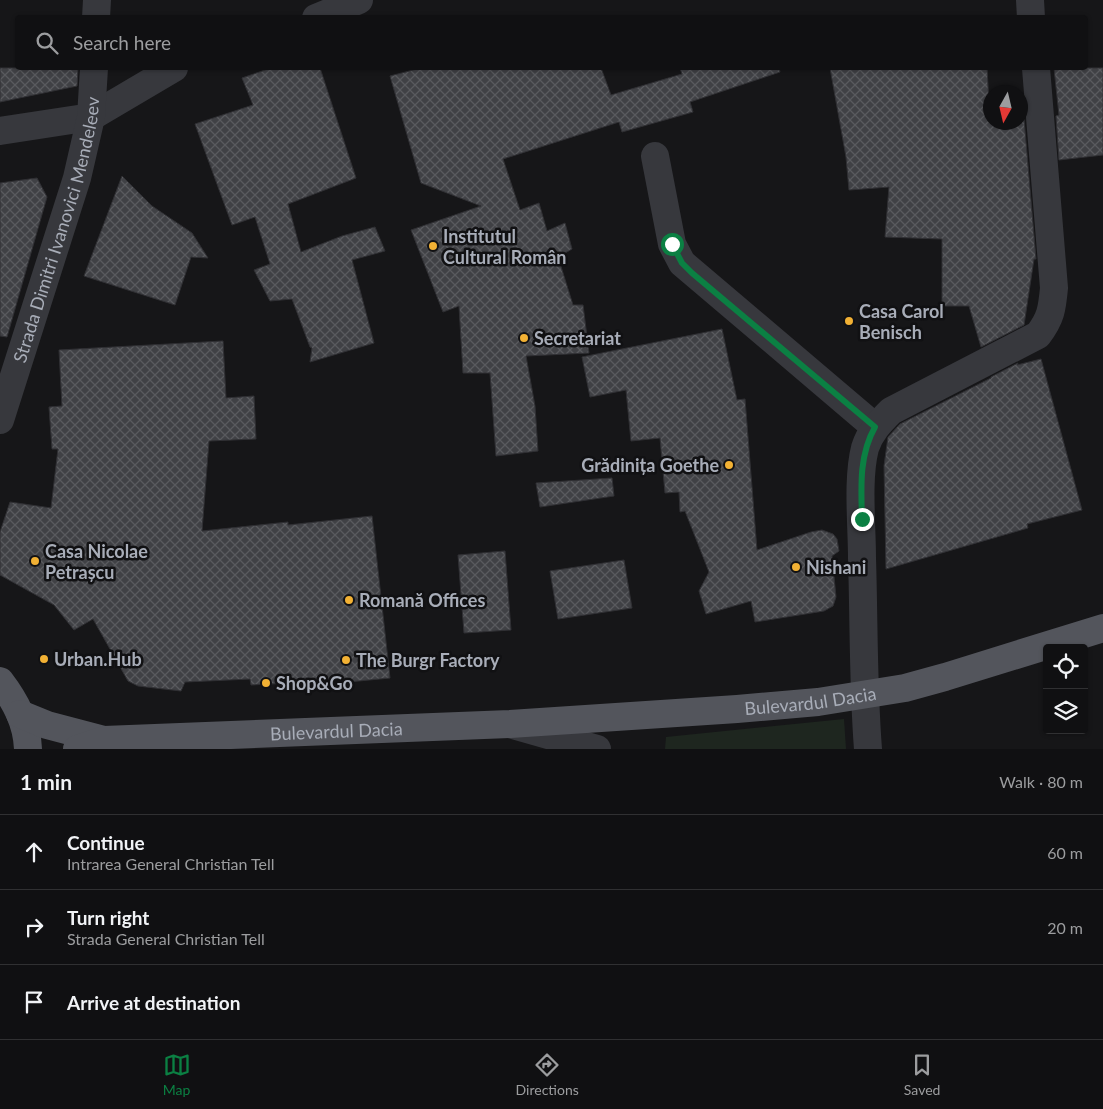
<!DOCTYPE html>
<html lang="en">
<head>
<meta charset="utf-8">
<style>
  :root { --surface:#101012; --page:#1e1e20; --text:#f1f3f6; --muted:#9c9d9f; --line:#303032; --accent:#0b8043 }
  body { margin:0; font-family:Lato,sans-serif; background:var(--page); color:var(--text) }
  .controls { position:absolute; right:15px; bottom:15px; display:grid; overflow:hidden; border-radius:5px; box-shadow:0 1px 4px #0004 }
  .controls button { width:45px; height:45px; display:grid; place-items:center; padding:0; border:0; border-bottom:1px solid var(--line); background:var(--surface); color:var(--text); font:25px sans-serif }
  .compass { position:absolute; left:983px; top:85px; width:45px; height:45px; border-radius:50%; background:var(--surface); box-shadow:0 1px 4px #0004; rotate:188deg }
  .stop { position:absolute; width:15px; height:15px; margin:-11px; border:4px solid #0b8043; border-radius:50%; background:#fff }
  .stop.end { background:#0b8043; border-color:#fff; box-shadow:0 1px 5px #0008 }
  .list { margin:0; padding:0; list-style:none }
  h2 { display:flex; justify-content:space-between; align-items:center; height:65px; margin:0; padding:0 20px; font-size:21px }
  h2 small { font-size:16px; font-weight:400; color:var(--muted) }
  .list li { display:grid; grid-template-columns:32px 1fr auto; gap:15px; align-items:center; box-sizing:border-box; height:75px; padding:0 20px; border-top:1px solid var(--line) }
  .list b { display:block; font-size:19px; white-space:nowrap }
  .list p { margin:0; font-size:16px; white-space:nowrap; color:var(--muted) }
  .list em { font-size:16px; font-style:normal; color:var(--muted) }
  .icon { flex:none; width:28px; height:28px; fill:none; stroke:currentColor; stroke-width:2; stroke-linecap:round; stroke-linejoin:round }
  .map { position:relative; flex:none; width:1103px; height:749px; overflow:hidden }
  .search { position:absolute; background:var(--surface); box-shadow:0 1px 4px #0004; left:15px; right:15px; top:15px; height:55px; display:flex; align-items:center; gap:12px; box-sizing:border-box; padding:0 18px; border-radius:5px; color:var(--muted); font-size:19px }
  .sheet { height:290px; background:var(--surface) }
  nav { display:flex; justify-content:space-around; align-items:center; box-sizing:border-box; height:70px; border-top:1px solid var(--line); background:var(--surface); font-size:14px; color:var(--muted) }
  nav a { display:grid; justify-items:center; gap:2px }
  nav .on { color:var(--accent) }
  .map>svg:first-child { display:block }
  .grass { fill:#1e261f }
  .building { fill:url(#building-cross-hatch); stroke:#303034 }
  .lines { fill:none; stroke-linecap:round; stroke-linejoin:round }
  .minor { stroke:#37383d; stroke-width:28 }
  .major { stroke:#53555c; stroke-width:28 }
  .route { stroke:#0b8043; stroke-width:6 }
  .poi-dot { fill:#f2b134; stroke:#111113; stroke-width:2 }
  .labels { text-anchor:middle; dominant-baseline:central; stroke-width:5; stroke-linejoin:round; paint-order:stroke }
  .street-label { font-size:18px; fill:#a8adb8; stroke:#111113 }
  .poi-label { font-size:18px; font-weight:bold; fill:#a8adb8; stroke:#111113; text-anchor:start }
</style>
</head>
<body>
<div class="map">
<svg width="1103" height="749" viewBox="0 0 1103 749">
  <defs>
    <pattern id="building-cross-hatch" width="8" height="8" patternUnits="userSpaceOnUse" patternTransform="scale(1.25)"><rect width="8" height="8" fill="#404145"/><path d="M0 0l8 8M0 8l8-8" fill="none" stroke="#595a5e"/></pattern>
  </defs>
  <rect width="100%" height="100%" fill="#161618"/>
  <path class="grass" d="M844,719L846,749H665L666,737Z"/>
  <path class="building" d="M0,68H78L77,86L0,102Z
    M271,68H320L356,178L288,204L301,252L342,236L375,227L385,251L352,260L374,343L310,362L312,348L310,347L292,299L270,301L254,270L270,264L255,217L232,225L195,124L253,105L242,78Z
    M421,68H601L611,95L682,74L680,68H779L780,72L690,102L693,112L622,132L619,122L503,159L520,210L539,203L547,231L565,223L572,249L558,257L573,305H583L589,353L526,356L535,406L538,451L496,456L490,373H463L459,306L443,312L411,230L481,206L421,183L390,76Z
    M830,68H987L990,122H1020V119H1024L1036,259H1034L1024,325L981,347L969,306H942V239L885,237L889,187L849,190L846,157Z
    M1054,68H1103V155L1059,160L1056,116L1059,115Z
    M122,176L152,206L192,233L208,258L191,257L175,305L84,276Z
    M37,178L47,197L7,337L0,336V183Z
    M722,329L737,400L745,399L757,550L811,532L822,530L833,534L837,539L839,551L832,556L836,597L833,606L824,611L755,622L751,601L706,614L699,591L709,572L685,511L680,512L679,492L665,493L660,438L631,441L626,390L590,397L582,357Z
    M223,341L226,398L254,396L256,439L209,441L202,531L288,522V525L372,516L390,678L327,684V681L251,685L250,679L185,682L181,691L138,686L128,681L93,619L74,630L54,605L0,575V532L10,502L51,508L58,449H52L49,407L62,406L59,350Z
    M1041,359L1082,510L1027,524L1028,528L886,569L884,466L888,437L900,424L991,378V377L1018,363L1017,365Z
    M612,478L614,496L540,507L536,483Z
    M505,551L511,630L464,633L458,555Z
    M624,560L632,608L558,619L550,571Z"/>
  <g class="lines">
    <g class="minor">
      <path d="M1030,0L1031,18"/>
      <path d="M96,18L97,0"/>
      <path d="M316,18L359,0"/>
      <path d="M0,131L91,117L174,68"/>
      <path d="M655,156L672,244L682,263L875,427"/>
      <path id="s1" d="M0,420L77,178L91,117L94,68"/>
      <path d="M513,725L597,749"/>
      <path d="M868,749C863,686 864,622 862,558C862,525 857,479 865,448C870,432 880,422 891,411L1038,335C1051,318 1052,309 1054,288L1036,68"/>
    </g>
    <g class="major">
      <path d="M0,681C16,702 27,723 28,749"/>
      <path d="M20,714L47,725L104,740"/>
      <path id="s2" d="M77,749L104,740L510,724L737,709L818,702L905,688L945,677L1103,628"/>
    </g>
  </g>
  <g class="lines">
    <path class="route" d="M672,244L682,263L692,273L875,427C859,455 861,487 862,519"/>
  </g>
  <g class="poi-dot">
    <circle cx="433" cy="246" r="5"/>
    <circle cx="849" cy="321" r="5"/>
    <circle cx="524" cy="338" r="5"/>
    <circle cx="729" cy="465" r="5"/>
    <circle cx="35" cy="561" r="5"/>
    <circle cx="796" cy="567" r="5"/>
    <circle cx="349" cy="600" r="5"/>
    <circle cx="44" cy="659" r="5"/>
    <circle cx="346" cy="660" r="5"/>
    <circle cx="266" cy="683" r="5"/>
  </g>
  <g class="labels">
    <g class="street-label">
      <text stroke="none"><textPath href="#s1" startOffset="199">Strada Dimitri Ivanovici Mendeleev</textPath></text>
      <text stroke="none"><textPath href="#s2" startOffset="736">Bulevardul Dacia</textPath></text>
      <text stroke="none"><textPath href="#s2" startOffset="261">Bulevardul Dacia</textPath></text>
    </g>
    <g class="poi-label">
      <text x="443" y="236">Institutul<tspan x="443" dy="21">Cultural Român</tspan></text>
      <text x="859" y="311">Casa Carol<tspan x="859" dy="21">Benisch</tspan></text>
      <text x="534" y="338">Secretariat</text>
      <text x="719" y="465" text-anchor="end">Grădinița Goethe</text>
      <text x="45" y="551">Casa Nicolae<tspan x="45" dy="21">Petrașcu</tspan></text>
      <text x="806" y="567">Nishani</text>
      <text x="359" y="600">Romană Offices</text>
      <text x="54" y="659">Urban.Hub</text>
      <text x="356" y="660">The Burgr Factory</text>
      <text x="276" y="683">Shop&amp;Go</text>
    </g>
  </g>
</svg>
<div class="controls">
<button><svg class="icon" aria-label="locate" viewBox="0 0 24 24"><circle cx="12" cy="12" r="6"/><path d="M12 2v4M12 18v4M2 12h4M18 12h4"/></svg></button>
<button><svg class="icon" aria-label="layers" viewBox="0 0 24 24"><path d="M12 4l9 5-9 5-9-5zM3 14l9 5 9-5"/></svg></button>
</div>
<svg class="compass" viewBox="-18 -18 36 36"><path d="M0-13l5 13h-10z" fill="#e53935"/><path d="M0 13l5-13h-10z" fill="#9c9d9f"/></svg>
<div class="stop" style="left:672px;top:244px"></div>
<div class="stop end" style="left:862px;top:519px"></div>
<div class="search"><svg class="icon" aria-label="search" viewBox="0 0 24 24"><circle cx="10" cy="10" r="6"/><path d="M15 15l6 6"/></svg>Search here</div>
</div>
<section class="sheet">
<h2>1 min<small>Walk · 80 m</small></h2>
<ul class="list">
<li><svg class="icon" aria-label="ahead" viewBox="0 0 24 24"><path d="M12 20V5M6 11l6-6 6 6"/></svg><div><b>Continue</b><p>Intrarea General Christian Tell</p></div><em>60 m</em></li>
<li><svg class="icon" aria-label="right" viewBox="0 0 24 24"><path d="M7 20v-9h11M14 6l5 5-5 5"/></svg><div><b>Turn right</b><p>Strada General Christian Tell</p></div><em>20 m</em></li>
<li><svg class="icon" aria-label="arrive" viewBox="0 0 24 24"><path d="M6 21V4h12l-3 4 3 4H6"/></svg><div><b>Arrive at destination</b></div></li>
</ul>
</section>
<nav>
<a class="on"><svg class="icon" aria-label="map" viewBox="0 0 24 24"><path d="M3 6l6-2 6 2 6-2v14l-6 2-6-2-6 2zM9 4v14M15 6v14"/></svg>Map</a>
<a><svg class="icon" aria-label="directions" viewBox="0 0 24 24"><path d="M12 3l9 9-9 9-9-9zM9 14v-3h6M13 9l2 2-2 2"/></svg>Directions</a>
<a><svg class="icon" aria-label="saved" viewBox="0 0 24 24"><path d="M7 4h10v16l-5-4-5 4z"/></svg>Saved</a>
</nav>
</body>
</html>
